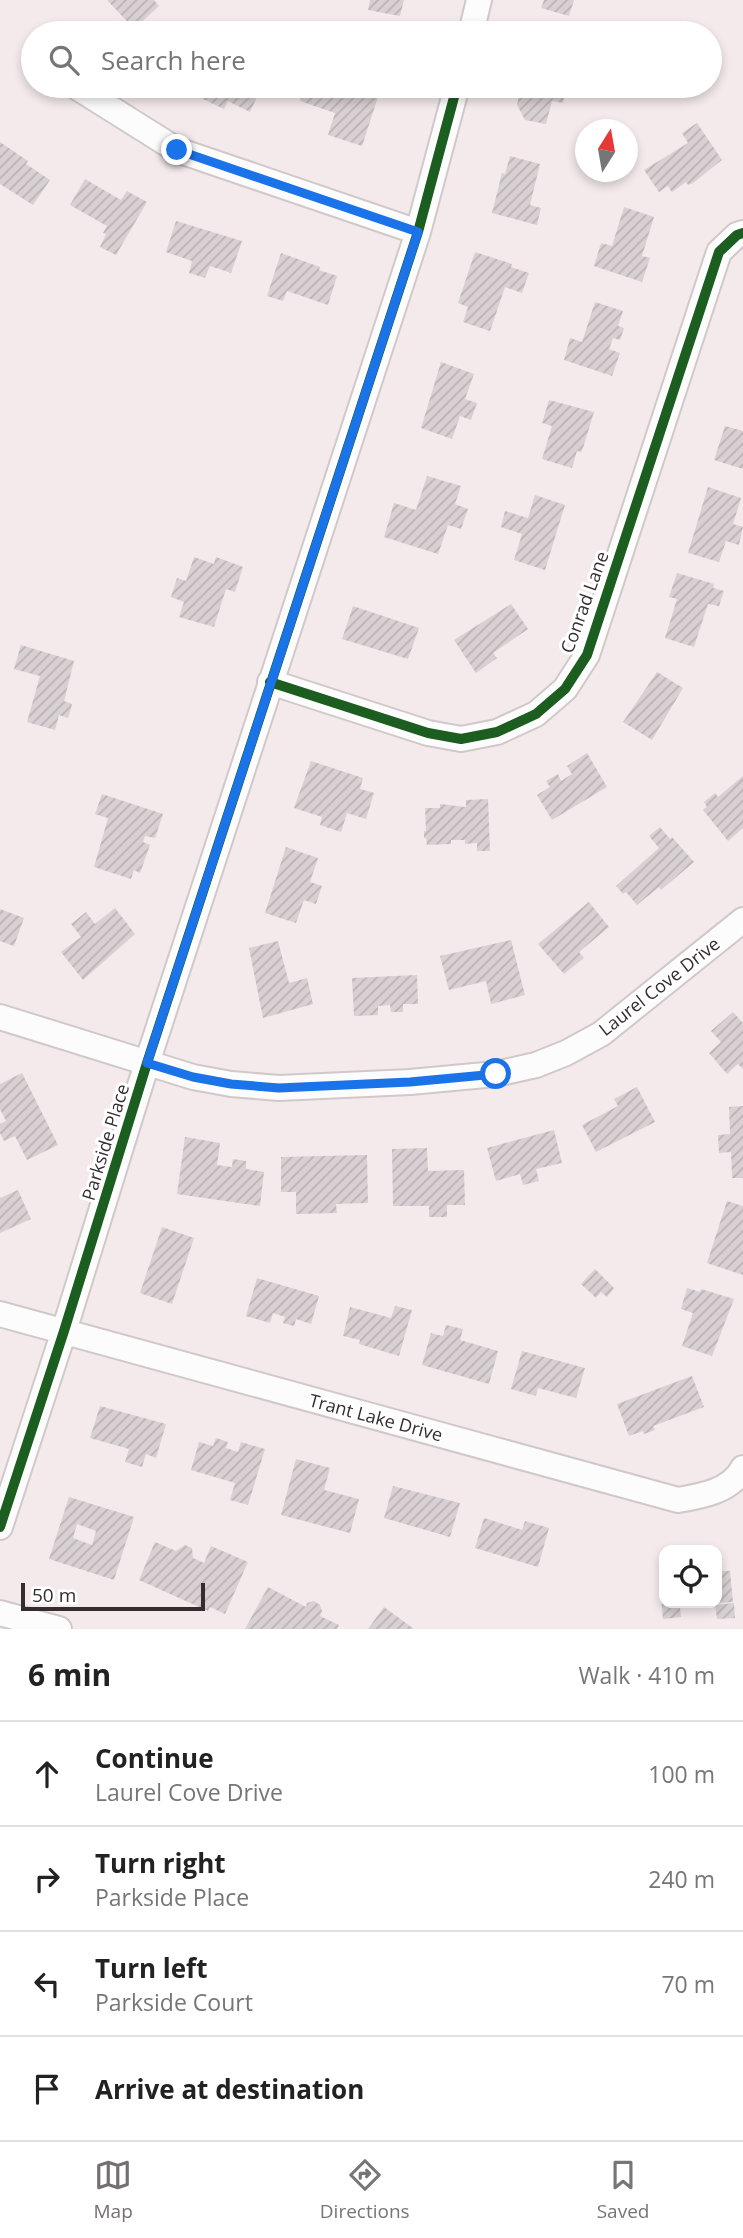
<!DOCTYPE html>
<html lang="en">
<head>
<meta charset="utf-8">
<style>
  :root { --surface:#fff; --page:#f6f6f6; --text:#222; --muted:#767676; --line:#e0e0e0; --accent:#776e70 }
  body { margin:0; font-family:"Open Sans",sans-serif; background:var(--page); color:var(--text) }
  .controls { position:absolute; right:21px; bottom:21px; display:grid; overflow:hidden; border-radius:14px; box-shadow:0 4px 10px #0003 }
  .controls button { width:63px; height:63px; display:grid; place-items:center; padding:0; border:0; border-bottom:2px solid var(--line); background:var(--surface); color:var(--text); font:35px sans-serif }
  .compass { position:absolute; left:575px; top:119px; width:63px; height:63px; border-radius:50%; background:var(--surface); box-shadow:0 4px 10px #0003; rotate:11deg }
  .scale { position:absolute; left:21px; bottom:18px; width:184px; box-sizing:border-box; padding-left:7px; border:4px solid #342c2e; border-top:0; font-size:19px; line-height:24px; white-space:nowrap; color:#342c2e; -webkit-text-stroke:5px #fff; paint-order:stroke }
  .stop { position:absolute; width:21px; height:21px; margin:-16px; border:5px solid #1a73e8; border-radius:50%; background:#fff }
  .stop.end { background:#1a73e8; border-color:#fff; box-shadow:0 2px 7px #0008 }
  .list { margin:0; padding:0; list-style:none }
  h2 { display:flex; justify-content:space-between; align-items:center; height:91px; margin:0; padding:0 28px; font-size:30px }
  h2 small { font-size:23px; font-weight:400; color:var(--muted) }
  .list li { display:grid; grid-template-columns:46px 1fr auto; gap:21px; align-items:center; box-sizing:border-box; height:105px; padding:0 28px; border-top:2px solid var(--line) }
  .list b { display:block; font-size:26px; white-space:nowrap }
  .list p { margin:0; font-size:23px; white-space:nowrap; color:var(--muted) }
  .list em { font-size:23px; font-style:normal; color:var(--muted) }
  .icon { flex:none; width:38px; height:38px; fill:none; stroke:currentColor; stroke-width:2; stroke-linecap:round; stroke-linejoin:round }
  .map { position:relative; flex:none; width:743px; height:1629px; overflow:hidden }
  .search { position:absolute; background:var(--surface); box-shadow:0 4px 10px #0003; left:21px; right:21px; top:21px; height:77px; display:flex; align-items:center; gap:18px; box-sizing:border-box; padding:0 24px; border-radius:38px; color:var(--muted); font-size:26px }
  .sheet { height:511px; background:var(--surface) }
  nav { display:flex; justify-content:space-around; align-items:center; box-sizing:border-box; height:98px; border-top:2px solid var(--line); background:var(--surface); font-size:19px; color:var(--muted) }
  nav a { display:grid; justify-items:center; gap:4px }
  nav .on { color:var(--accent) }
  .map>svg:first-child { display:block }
  .building { fill:url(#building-hatch); fill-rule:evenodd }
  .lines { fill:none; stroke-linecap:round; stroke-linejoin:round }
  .minor-casing { stroke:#d0c8c9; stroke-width:28 }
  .minor { stroke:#fdfcfc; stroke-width:24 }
  .cycleway-casing { stroke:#fff; stroke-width:15 }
  .cycleway { stroke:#1b5e20; stroke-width:10 }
  .route { stroke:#1a73e8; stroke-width:9 }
  .labels { text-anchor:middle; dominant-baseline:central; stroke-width:6; stroke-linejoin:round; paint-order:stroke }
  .street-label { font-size:18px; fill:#342c2e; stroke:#fff }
</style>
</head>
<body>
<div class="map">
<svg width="743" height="1629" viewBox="0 0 743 1629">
  <defs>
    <pattern id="building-hatch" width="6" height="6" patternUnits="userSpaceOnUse" patternTransform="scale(1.75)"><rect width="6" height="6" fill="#d8d0d2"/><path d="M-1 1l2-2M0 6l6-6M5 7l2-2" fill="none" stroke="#bab3b5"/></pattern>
  </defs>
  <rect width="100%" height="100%" fill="#f4eaec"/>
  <path class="building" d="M107,0H154L159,6L134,29Z
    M370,0H404L400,16L368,10Z
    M544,0H574L569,16L541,8Z
    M188,86H262L250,112L228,101L224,109L186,91Z
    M305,86H364L380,91L362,146L328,135L335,113L300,101Z
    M521,86H567L563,103L552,101L546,124L525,120L517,105Z
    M697,123L722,160L693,183L688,185L686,182L672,192L668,186L659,192L644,170L688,143L682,133Z
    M0,142L28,161L26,164L50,180L33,205L0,184Z
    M510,156L540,164L530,205L541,208L537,225L492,213L502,173L505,174Z
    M596,172H613L607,180Z
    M85,179L121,200L127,191L147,202L116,255L100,247L106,234L103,233L107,226L70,205Z
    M624,207L654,217L642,256L650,258L642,282L594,266L601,243L612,246Z
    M176,221L242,241L231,273L210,266L205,278L189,273L192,261L166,252Z
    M475,252L512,264L511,267L529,273L522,293L505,287L490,331L463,322L468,307L458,303Z
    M281,253L320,267L319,270L337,276L328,305L287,291L283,301L267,296Z
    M595,302L623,311L618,326L624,328L620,340L613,338L609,349L620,353L612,376L564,360L570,338L582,342Z
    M441,362L474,374L465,399L477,403L471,420L460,416L452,439L421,428Z
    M549,400L594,412L583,448L581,452L577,451L572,468L542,459L552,426L542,423Z
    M725,426L743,431V469L714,460Z
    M427,476L461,486L455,504L468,509L461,529L448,525L438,554L384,537L394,503L416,510Z
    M708,487L741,498L733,524L743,527L739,545L726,541L719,562L688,553Z
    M535,495L565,505L545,570L514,560L522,534L501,527L505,511L528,518Z
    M194,557L214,564L216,557L243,567L235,592L226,589L214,627L179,617L184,602L171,597L177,578L186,581Z
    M677,573L714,584L713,588L724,591L719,606L708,604L694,647L665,638L677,599L669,597Z
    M511,604L528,629L493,653L497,658L476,673L454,640Z
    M353,606L419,628L408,659L342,639Z
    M21,645L74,661L64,701L72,704L70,712L68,718L59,715L55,730L27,722L40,676L14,669Z
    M657,672L683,688L652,740L623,722Z
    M587,753L607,787L552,820L537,795L550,787L546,781L558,774L561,781L572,774L567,766Z
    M311,761L363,778L360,789L374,793L366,819L347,813L341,832L320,825L322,817L294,808Z
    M743,776V828L728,841L703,810L707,807L704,802L715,793L718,797Z
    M102,794L163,814L155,838L145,836L143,842L150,845L140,873L134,870L131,879L94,867L108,818L95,814Z
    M488,799L490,851H477V843L465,844V840H451V844L427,845L426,838H424V831H426L425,808H440V804L466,807V800Z
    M660,827L670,839L672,837L694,862L661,890L659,887L637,905L626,892L623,894L616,886L659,848L649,836Z
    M286,847L318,858L310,882L322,886L316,904L304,900L296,923L265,913Z
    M589,902L609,927L579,952L584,958L564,974L538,944Z
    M115,908L135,934L83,980L61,952L81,937L71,924L86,912L95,924Z
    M0,909L24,918L14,946L0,941Z
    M511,940L525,995L491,1004L486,981L449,990L440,956Z
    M278,941L289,983L307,978L313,1004L263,1018L249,948Z
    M417,975L418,1004H403V1012H391L390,1005L378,1006V1015L354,1016L352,978Z
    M733,1012L743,1023V1069L738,1064L727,1074L709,1053L721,1042L711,1031Z
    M22,1073L58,1145L27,1160L15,1136L4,1141L0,1133V1124L6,1121L0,1109V1084Z
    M637,1087L655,1122L596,1152L582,1125L618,1106L614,1099Z
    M743,1106V1178H732L731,1152L719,1153L718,1135L730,1134L729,1107Z
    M554,1130L562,1163L536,1169L539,1181L523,1185L520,1174L496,1181L487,1148Z
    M185,1137L220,1143L217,1165L232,1167L233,1159L246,1161V1169L264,1172L260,1206L177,1194Z
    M427,1148L428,1171L464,1170L465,1205H447V1217H429V1206H393L392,1149Z
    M367,1155L368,1203L336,1204L337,1213L296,1214V1192H281V1157Z
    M18,1190L31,1219L0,1233V1198Z
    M727,1201L743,1206V1275L707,1263Z
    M162,1227L194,1238L172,1304L140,1293Z
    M595,1269L614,1288L607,1297L601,1292L596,1298L581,1284Z
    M257,1278L319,1296L311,1324L296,1319L294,1326L283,1323L285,1317L273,1313L270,1323L246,1316Z
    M687,1288L700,1292L701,1289L734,1299L712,1356L682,1346L693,1313L681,1309Z
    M395,1306L412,1310L399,1356L359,1344L360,1340L343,1336L350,1307L391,1318Z
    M446,1325L463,1329L460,1340L498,1351L489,1384L422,1365L431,1333L443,1336Z
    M522,1351L585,1368L576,1398L538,1388L536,1396L511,1389Z
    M692,1376L704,1407L653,1426L655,1430L644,1434L643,1431L629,1436L617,1404Z
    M100,1406L166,1424L156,1458L146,1454L142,1467L125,1462L129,1449L90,1438Z
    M216,1438L228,1442L226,1448L238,1452L241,1442L265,1449L248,1505L230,1500L235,1483L191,1470L199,1442L213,1446Z
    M296,1459L330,1468L324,1490L359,1499L350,1533L281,1515Z
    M393,1486L460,1503L450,1537L384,1518Z
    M69,1497L134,1517L114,1580L49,1559ZM77,1524L96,1531L92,1545L73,1538Z
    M484,1518L522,1530L525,1521L549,1528L538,1567L475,1548Z
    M155,1542L176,1551L185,1545L192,1548L193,1558L204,1563L211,1546L248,1562L225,1614L210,1607L208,1611L139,1580Z
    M717,1571H730L733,1602L717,1603Z
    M659,1574H664V1603H703V1605L680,1607L681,1617L663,1619Z
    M268,1587L306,1607L307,1603L314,1601L320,1605L322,1611L320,1616L339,1625L337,1629H245Z
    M734,1603L735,1618L717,1619L715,1605Z
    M384,1607L414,1629H368Z"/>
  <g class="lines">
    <defs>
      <path id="minor" d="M471,33L479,0
        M75,86L177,150L418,232
        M270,682L428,733L461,739L497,732L536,714L565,689L587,655L719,252L737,235L743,233
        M0,1017L193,1077L231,1084L279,1088L410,1082L496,1074L536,1065L566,1053L601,1034L743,920
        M0,1314L678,1500C702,1496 731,1491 743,1468
        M0,1527L64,1331L147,1063L418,232L457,86
        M0,1613L59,1629"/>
    </defs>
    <use href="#minor" class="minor-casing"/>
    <use href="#minor" class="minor"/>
    <defs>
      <path id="cycleway" d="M270,682L428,733L461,739L497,732L536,714L565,689L587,655L719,252L737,235L743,233
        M0,1527L64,1331L147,1063L418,232L457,86"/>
    </defs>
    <use href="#cycleway" class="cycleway-casing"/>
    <use href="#cycleway" class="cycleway"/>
  </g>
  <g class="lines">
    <path class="route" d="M177,150L418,232L147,1063L193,1077L231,1084L279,1088L410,1082L496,1074"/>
  </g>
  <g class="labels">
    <g class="street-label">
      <text transform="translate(584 602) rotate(-70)">Conrad Lane</text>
      <text transform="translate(659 986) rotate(-38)">Laurel Cove Drive</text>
      <text transform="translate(105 1142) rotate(-73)">Parkside Place</text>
      <text transform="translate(376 1417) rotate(15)">Trant Lake Drive</text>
    </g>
  </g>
</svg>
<div class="controls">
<button><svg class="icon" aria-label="locate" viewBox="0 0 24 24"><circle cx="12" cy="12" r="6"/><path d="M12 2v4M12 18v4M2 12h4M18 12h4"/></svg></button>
</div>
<svg class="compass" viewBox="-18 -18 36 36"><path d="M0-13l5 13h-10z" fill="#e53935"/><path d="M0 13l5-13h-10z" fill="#767676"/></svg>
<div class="scale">50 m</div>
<div class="stop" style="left:496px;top:1074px"></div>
<div class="stop end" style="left:177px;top:150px"></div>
<div class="search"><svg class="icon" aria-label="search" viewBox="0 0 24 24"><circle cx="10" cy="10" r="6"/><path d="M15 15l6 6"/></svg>Search here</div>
</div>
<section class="sheet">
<h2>6 min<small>Walk · 410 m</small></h2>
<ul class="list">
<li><svg class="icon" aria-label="ahead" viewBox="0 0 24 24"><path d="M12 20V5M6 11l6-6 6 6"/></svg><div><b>Continue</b><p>Laurel Cove Drive</p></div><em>100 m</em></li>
<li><svg class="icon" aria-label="right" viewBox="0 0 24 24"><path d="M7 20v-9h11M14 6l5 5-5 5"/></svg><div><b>Turn right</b><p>Parkside Place</p></div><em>240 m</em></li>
<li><svg class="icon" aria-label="left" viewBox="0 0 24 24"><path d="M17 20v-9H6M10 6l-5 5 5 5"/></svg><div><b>Turn left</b><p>Parkside Court</p></div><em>70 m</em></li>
<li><svg class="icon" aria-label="arrive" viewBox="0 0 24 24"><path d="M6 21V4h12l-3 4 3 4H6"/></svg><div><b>Arrive at destination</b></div></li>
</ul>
</section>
<nav>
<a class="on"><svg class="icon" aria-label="map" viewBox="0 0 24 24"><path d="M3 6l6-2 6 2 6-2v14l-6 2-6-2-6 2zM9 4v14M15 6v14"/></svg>Map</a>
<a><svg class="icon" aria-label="directions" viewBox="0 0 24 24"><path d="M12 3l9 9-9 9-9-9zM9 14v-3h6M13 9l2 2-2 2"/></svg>Directions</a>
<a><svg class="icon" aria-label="saved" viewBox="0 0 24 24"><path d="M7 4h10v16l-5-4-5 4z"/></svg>Saved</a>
</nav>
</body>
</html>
